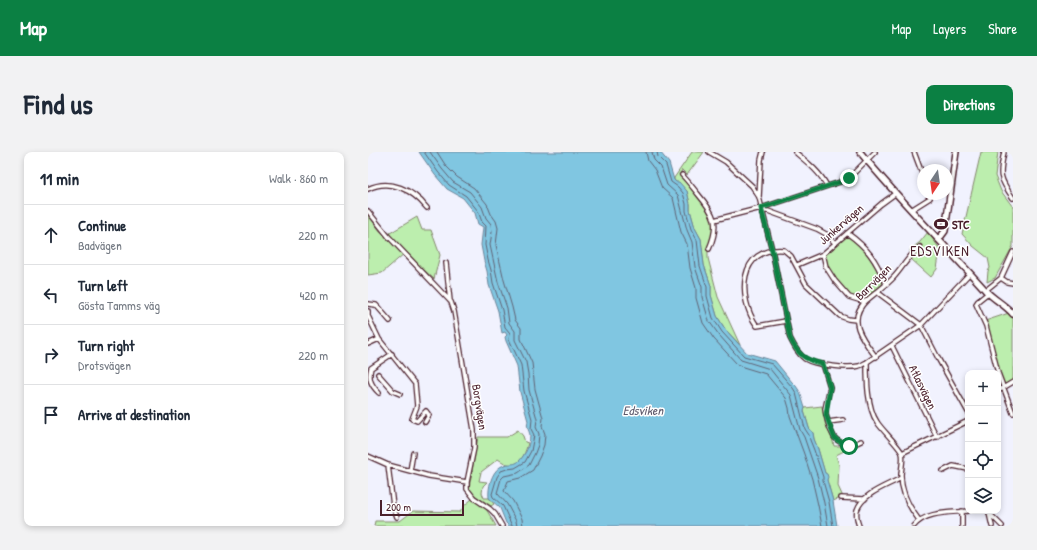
<!DOCTYPE html>
<html lang="en">
<head>
<meta charset="utf-8">
<style>
  :root { --surface:#fff; --page:#f2f2f3; --text:#1f2937; --muted:#747a83; --line:#e0e1e3; --accent:#0b8043 }
  body { margin:0; font-family:"Patrick Hand",sans-serif; background:var(--page); color:var(--text) }
  .controls { position:absolute; right:12px; bottom:12px; display:grid; overflow:hidden; border-radius:8px; box-shadow:0 2px 6px #0003 }
  .controls button { width:36px; height:36px; display:grid; place-items:center; padding:0; border:0; border-bottom:1px solid var(--line); background:var(--surface); color:var(--text); font:20px sans-serif }
  .compass { position:absolute; left:549px; top:12px; width:36px; height:36px; border-radius:50%; background:var(--surface); box-shadow:0 2px 6px #0003; rotate:193deg }
  .scale { position:absolute; left:12px; bottom:10px; width:84px; box-sizing:border-box; padding-left:4px; border:2px solid #4a1f2b; border-top:0; font-size:11px; line-height:14px; white-space:nowrap; color:#4a1f2b; -webkit-text-stroke:3px #fff; paint-order:stroke }
  .stop { position:absolute; width:12px; height:12px; margin:-9px; border:3px solid #0b8043; border-radius:50%; background:#fff }
  .stop.end { background:#0b8043; border-color:#fff; box-shadow:0 1px 4px #0008 }
  .list { margin:0; padding:0; list-style:none }
  h2 { display:flex; justify-content:space-between; align-items:center; height:52px; margin:0; padding:0 16px; font-size:17px }
  h2 small { font-size:13px; font-weight:400; color:var(--muted) }
  .list li { display:grid; grid-template-columns:26px 1fr auto; gap:12px; align-items:center; box-sizing:border-box; height:60px; padding:0 16px; border-top:1px solid var(--line) }
  .list b { display:block; font-size:15px; white-space:nowrap }
  .list p { margin:0; font-size:13px; white-space:nowrap; color:var(--muted) }
  .list em { font-size:13px; font-style:normal; color:var(--muted) }
  .icon { flex:none; width:22px; height:22px; fill:none; stroke:currentColor; stroke-width:2; stroke-linecap:round; stroke-linejoin:round }
  .map { position:relative; flex:none; width:645px; height:374px; overflow:hidden; border-radius:8px }
  header { display:flex; align-items:center; gap:24px; box-sizing:border-box; height:56px; padding:0 20px; background:var(--accent); color:#fff }
  header strong { font-size:19px }
  nav { display:flex; gap:22px; margin-inline-start:auto; font-size:14px }
  .intro { display:flex; align-items:center; justify-content:space-between; box-sizing:border-box; height:96px; padding:0 24px }
  h1 { margin:0; font-size:28px }
  .button { padding:10px 18px; border-radius:8px; background:var(--accent); color:#fff; font-size:14px; font-weight:700 }
  main { display:flex; gap:24px; padding:0 24px }
  aside { flex:1; background:var(--surface); border-radius:8px; box-shadow:0 2px 6px #0003 }
  .map>svg:first-child { display:block }
  .green { fill:#bceeae; stroke:#83866c }
  .water { fill:#80c6e1; stroke:#6a8398 }
  .lines { fill:none; stroke-linecap:round; stroke-linejoin:round }
  .shore { stroke:#606274; stroke-width:1 }
  .street-casing { stroke:#4a1f2b; stroke-width:6 }
  .secondary-casing { stroke:#4a1f2b; stroke-width:8 }
  .street { stroke:#fff; stroke-width:3.5 }
  .secondary { stroke:#fff; stroke-width:5 }
  .route { stroke:#0b8043; stroke-width:5 }
  .labels { text-anchor:middle; dominant-baseline:central; stroke-width:3; stroke-linejoin:round; paint-order:stroke }
  .street-label { font-size:12px; fill:#4a1f2b; stroke:#fff }
  .poi-label { font-size:12px; font-weight:bold; fill:#4a1f2b; stroke:#fff; text-anchor:start }
  .water-label { font-size:13px; font-style:italic; fill:#5d596b; stroke:#fff }
  .quarter-label { font-size:14px; letter-spacing:1px; fill:#4a1f2b; stroke:#fff }
</style>
</head>
<body>
<header>
<strong>Map</strong>
<nav><a>Map</a><a>Layers</a><a>Share</a></nav>
</header>
<div class="intro"><h1>Find us</h1><a class="button">Directions</a></div>
<main>
<aside>
<h2>11 min<small>Walk · 860 m</small></h2>
<ul class="list">
<li><svg class="icon" aria-label="ahead" viewBox="0 0 24 24"><path d="M12 20V5M6 11l6-6 6 6"/></svg><div><b>Continue</b><p>Badvägen</p></div><em>220 m</em></li>
<li><svg class="icon" aria-label="left" viewBox="0 0 24 24"><path d="M17 20v-9H6M10 6l-5 5 5 5"/></svg><div><b>Turn left</b><p>Gösta Tamms väg</p></div><em>420 m</em></li>
<li><svg class="icon" aria-label="right" viewBox="0 0 24 24"><path d="M7 20v-9h11M14 6l5 5-5 5"/></svg><div><b>Turn right</b><p>Drotsvägen</p></div><em>220 m</em></li>
<li><svg class="icon" aria-label="arrive" viewBox="0 0 24 24"><path d="M6 21V4h12l-3 4 3 4H6"/></svg><div><b>Arrive at destination</b></div></li>
</ul>
</aside>
<div class="map">
<svg width="645" height="374" viewBox="0 0 645 374">
  <rect width="100%" height="100%" fill="#f1f2fe"/>
  <filter id="ink" filterUnits="userSpaceOnUse"><feTurbulence type="fractalNoise" baseFrequency=".025" numOctaves="2"/><feDisplacementMap in="SourceGraphic" scale="8" xChannelSelector="R" yChannelSelector="G"/><feConvolveMatrix kernelMatrix="1 2 1 2 8 2 1 2 1" color-interpolation-filters="sRGB"/></filter>
  <g filter="url(#ink)">
    <path class="green" d="M324,0H336L319,23L314,18L311,23L333,47L344,67L345,77L340,97V106L350,145L372,193L357,177L349,164L343,143V134L336,113L333,87L327,76L322,58V52L319,39L306,28V26Z
      M613,0H630L627,24L633,39L645,55V94L627,126L619,130L620,119L622,116L620,106L605,94L594,82Z
      M0,63L15,83L22,81L49,65L54,78H63L72,103L66,127L37,101L14,121L0,123Z
      M560,80L572,97L569,117L563,125L543,107L542,98L552,90Z
      M478,83L493,93L507,114L515,131L496,148L483,144L467,127L460,114L457,102Z
      M641,161L645,165V229L637,234L630,218L617,169Z
      M454,254L457,271L464,286L466,294H472L476,299L468,303L471,313L470,334L475,345L465,349L450,297L446,287L445,281L441,276L436,259L437,256Z
      M150,278L155,284L157,290L160,291C155,309 148,320 130,307L113,320L111,329L119,330L115,334L114,341L116,346H121L126,352L123,354L105,342L101,336L110,285H139Z
      M104,347L117,355L128,374H6L7,369H32L45,359L92,360L97,353Z"/>
    <path class="water" d="M51,0H292L301,11L306,28L308,30H311L319,39L322,52V58L327,76L333,87L336,113L343,134V143L349,164L357,177L379,201L407,209L424,230L428,234L432,240L437,256L436,259L441,276L445,281L446,287L450,297L457,321L459,322L460,325L459,328L465,349L469,374H141L138,371L132,356L121,346C120,336 123,321 132,315C144,308 147,318 157,301C160,297 162,288 162,283C161,278 158,275 160,269L152,240L149,214L138,189L137,185L139,183L137,180L134,181L130,159L121,133L119,119L116,109L113,93L115,75L110,72L107,61L95,46L79,37L67,23Z"/>
    <g class="lines">
      <path class="shore" d="M56,0L70,20L81,33L98,44L110,59L114,70L118,74L117,93L120,108L123,118L125,131L134,158L137,175L142,181L141,187L153,213L156,239L164,267L163,277L166,283L163,299L157,310L147,316L139,317L133,319L129,325L124,342L125,345L135,354L144,374
        M62,0L74,17L85,30L102,40L114,55L118,66L123,72L124,80L122,93L130,130L139,156L141,171L147,179V188L158,210L160,222L161,238L169,267L168,275L171,282L170,293L167,301L161,313L150,321L136,324L133,327L129,341L139,352L148,369L149,374
        M69,0L78,14L89,25L106,36L119,52L123,62L128,69L130,76L128,93L136,128L144,155L147,168L153,176V187L164,211L167,237L175,266L174,274L177,282L176,293L172,304L165,318L152,326L140,329L136,339L145,349L154,367L155,374
        M278,0L280,9L287,18L294,36L305,46L313,80L319,92L322,116L328,136V146L335,171L346,187L369,212L375,215L398,222L418,246L421,256L422,264L436,302L444,327L450,353L454,374
        M284,0L286,8L293,15L299,33L310,43L319,78L324,90L327,115L334,135V145L341,169L351,183L373,208L402,217L423,243L432,278L436,285L450,326L456,351L460,374
        M289,0L290,5L298,13L303,30L310,35L315,41L318,52V59L323,77L329,88L332,114L339,135V144L345,166L354,180L376,204L404,212L425,236L428,241L437,277L441,283L442,288L446,298L455,325V329L461,350L465,374"/>
      <defs>
        <path id="street" d="M341,0L358,10L384,34L391,45L404,98L422,186C426,194 430,202 437,207C447,213 479,217 491,214C494,213 497,211 499,210L553,173L602,121
          M427,0C439,10 452,20 459,34
          M546,0L555,24
          M636,0C631,23 631,26 645,46
          M314,23C320,29 325,36 330,42C347,62 352,72 341,97
          M0,37C22,26 45,38 59,56
          M391,45L393,8L395,0
          M543,58L562,46V42
          M0,59L20,84L83,150L86,159L106,278V296L99,330V337L106,346L122,357L127,362L134,374
          M394,59H400L449,77L458,82L467,91
          M346,68L393,56L472,30L481,26L507,0
          M479,81C500,96 508,108 518,132
          M455,102L458,115L467,129L481,145L497,150
          M78,111L82,149
          M429,113L455,102L513,52L528,41
          M633,126L639,130L645,131
          M618,138L633,126L645,100
          M509,140L553,173L571,208L600,260
          M620,141L610,149L608,152L618,174L630,221L645,261
          M0,152L8,153L22,169
          M0,159V164L11,187L47,232L49,254L44,267L49,269L58,259L61,263L57,270
          M418,169L389,174C369,146 370,94 416,98L423,104L438,132L472,164L480,167L488,168
          M0,192L11,187
          M524,194L569,285
          M508,205C495,188 478,168 498,149C507,141 518,134 526,125C535,115 541,103 552,95
          M499,210C499,228 499,255 509,270C514,278 531,294 534,301C536,307 533,317 533,323C533,340 541,355 551,368
          M455,212L462,235L457,257L458,263L462,277L466,285L469,288L480,295L493,289
          M10,222L25,239L32,242
          M630,239L645,230
          M11,241C3,233 0,227 3,216L24,202
          M460,270L475,268
          M534,301L600,269
          M0,304L20,313L61,324L99,330
          M20,313L25,354L29,365
          M42,319L45,301
          M575,319L585,314L600,317
          M473,346L497,347
          M621,361L634,374
          M621,361L624,374
          M491,374C489,369 488,363 489,358C495,341 519,334 533,326
          M546,374C558,359 582,361 600,359
          M594,374V359"/>
        <path id="secondary" d="M492,0C532,49 577,93 619,140C627,148 637,153 645,162
          M571,87L577,79L588,0"/>
      </defs>
      <use href="#street" class="street-casing"/>
      <use href="#secondary" class="secondary-casing"/>
      <use href="#street" class="street"/>
      <use href="#secondary" class="secondary"/>
    </g>
  </g>
  <g class="lines" filter="url(#ink)">
    <path class="route" d="M481,26L472,30L393,56L404,98L422,186C430,203 437,208 455,212L462,235L458,263L466,285L469,288L481,294"/>
  </g>
  <defs>
    <symbol id="stadium-bare" viewBox="-9 -9 18 18"><path d="M0-5a6.5 5 0 1 0 0 10a6.5 5 0 1 0 0-10ZM-3.5-1.8h7v3.6h-7Z" fill="#4a1f2b" stroke="#fff" stroke-width="2.5" paint-order="stroke"/></symbol>
  </defs>
  <g fill-rule="evenodd">
    <use href="#stadium-bare" x="563" y="62" width="20" height="20"/>
  </g>
  <g class="labels">
    <g class="street-label">
      <text transform="translate(473 72) rotate(-41)">Junkervägen</text>
      <text transform="translate(505 130) rotate(-45)">Barrvägen</text>
      <text transform="translate(555 235) rotate(64)">Atlasvägen</text>
      <text transform="translate(112 255) rotate(81)">Borgvägen</text>
    </g>
    <g class="poi-label">
      <text x="584" y="72">STC</text>
    </g>
    <g class="water-label">
      <text x="275" y="258">Edsviken</text>
    </g>
    <g class="quarter-label">
      <text x="572" y="98">EDSVIKEN</text>
    </g>
  </g>
</svg>
<div class="controls">
<button>+</button>
<button>−</button>
<button><svg class="icon" aria-label="locate" viewBox="0 0 24 24"><circle cx="12" cy="12" r="6"/><path d="M12 2v4M12 18v4M2 12h4M18 12h4"/></svg></button>
<button><svg class="icon" aria-label="layers" viewBox="0 0 24 24"><path d="M12 4l9 5-9 5-9-5zM3 14l9 5 9-5"/></svg></button>
</div>
<svg class="compass" viewBox="-18 -18 36 36"><path d="M0-13l5 13h-10z" fill="#e53935"/><path d="M0 13l5-13h-10z" fill="#747a83"/></svg>
<div class="scale">200 m</div>
<div class="stop" style="left:481px;top:294px"></div>
<div class="stop end" style="left:481px;top:26px"></div>
</div>
</main>
</body>
</html>
